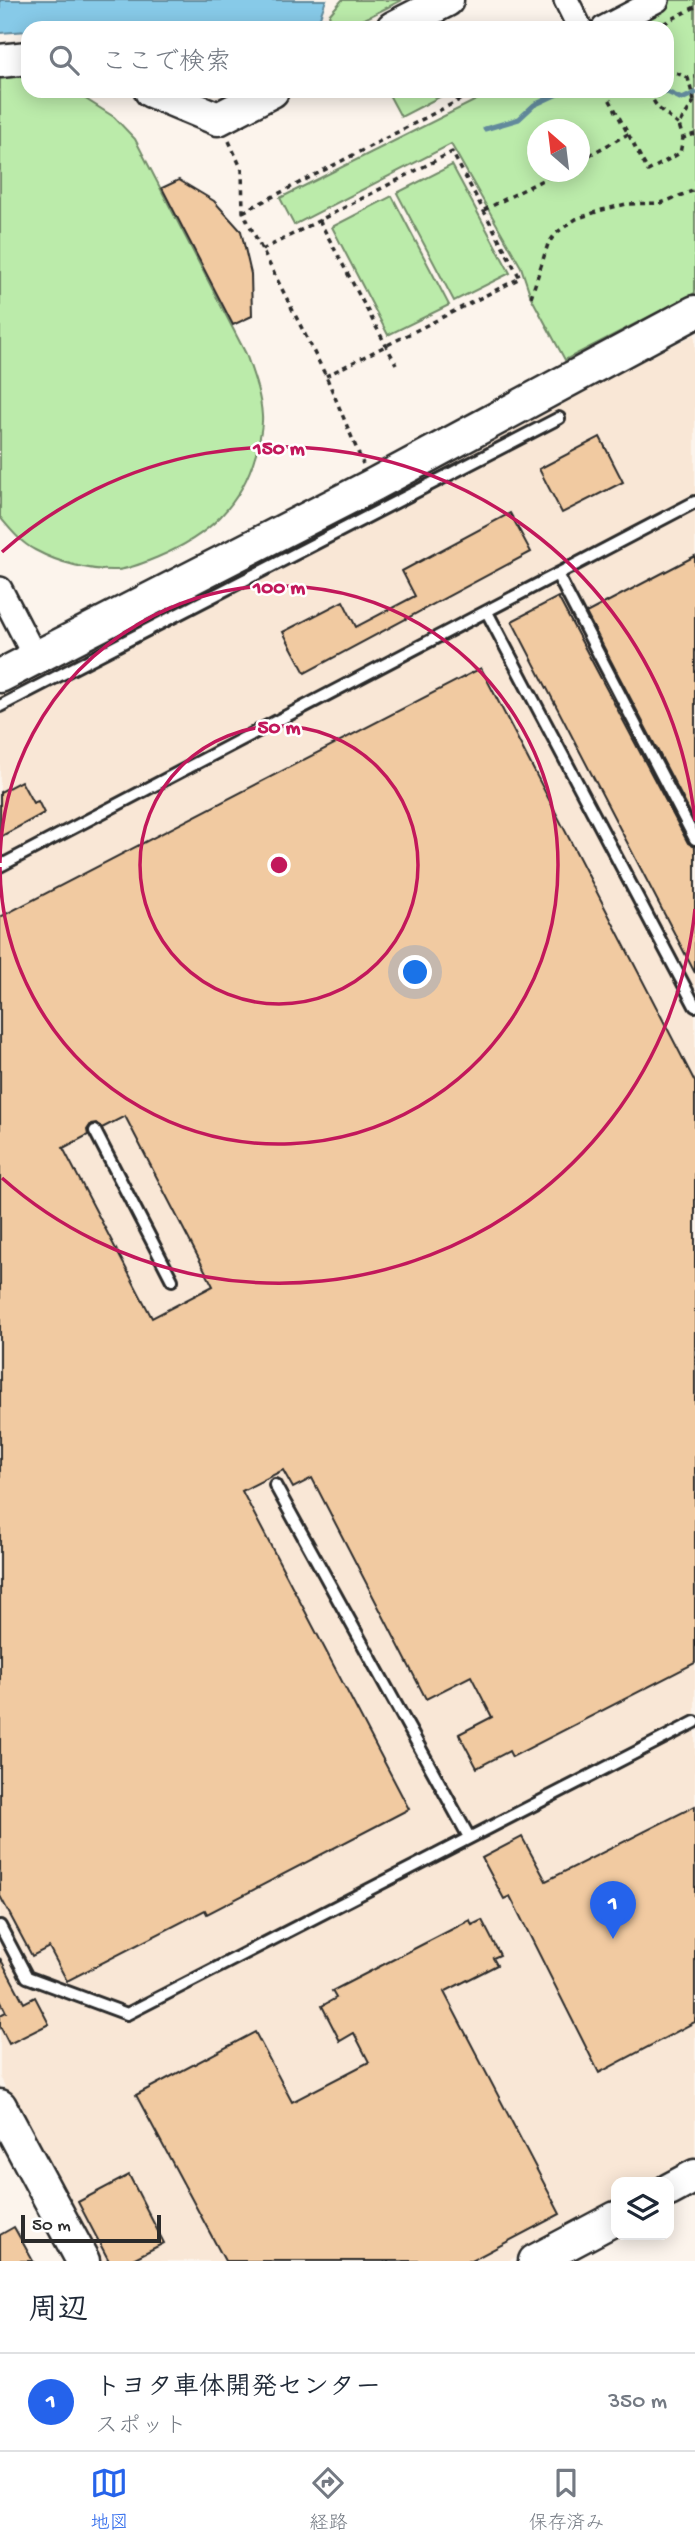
<!DOCTYPE html>
<html lang="ja">
<head>
<meta charset="utf-8">
<style>
  :root { --surface:#fff; --page:#f6f6f7; --text:#1f2937; --muted:#747a83; --line:#e0e1e3; --accent:#2563eb }
  body { margin:0; font-family:"Gochi Hand","Klee One",sans-serif; background:var(--page); color:var(--text) }
  .controls { position:absolute; right:21px; bottom:21px; display:grid; overflow:hidden; border-radius:14px; box-shadow:0 4px 18px #0003 }
  .controls button { width:63px; height:63px; display:grid; place-items:center; padding:0; border:0; border-bottom:2px solid var(--line); background:var(--surface); color:var(--text); font:35px sans-serif }
  .compass { position:absolute; left:527px; top:119px; width:63px; height:63px; border-radius:50%; background:var(--surface); box-shadow:0 4px 18px #0003; rotate:332deg }
  .scale { position:absolute; left:21px; bottom:18px; width:140px; box-sizing:border-box; padding-left:7px; border:4px solid #2b2b2b; border-top:0; font-size:19px; line-height:24px; white-space:nowrap; color:#2b2b2b; -webkit-text-stroke:5px #fff; paint-order:stroke }
  .you { position:absolute; left:416px; top:973px; width:24px; height:24px; margin:-18px; border:5px solid #fff; border-radius:50%; background:#1a73e8; box-shadow:0 0 0 10px #1a73e833 }
  .badge { display:grid; place-items:center; width:46px; height:46px; border-radius:50%; background:var(--accent); color:#fff; font-size:23px; font-weight:700 }
  .pin { position:absolute; translate:-50% -58px; filter:drop-shadow(0 2px 4px #0008) }
  .pin::after { content:''; position:absolute; top:37px; width:24px; height:21px; background:inherit; clip-path:polygon(0 0,100% 0,50% 100%) }
  .list { margin:0; padding:0; list-style:none }
  h2 { display:flex; justify-content:space-between; align-items:center; height:91px; margin:0; padding:0 28px; font-size:30px }
  h2 small { font-size:23px; font-weight:400; color:var(--muted) }
  .list li { display:grid; grid-template-columns:46px 1fr auto; gap:21px; align-items:center; box-sizing:border-box; height:98px; padding:0 28px; border-top:2px solid var(--line) }
  .list b { display:block; font-size:26px; white-space:nowrap }
  .list p { margin:0; font-size:23px; white-space:nowrap; color:var(--muted) }
  .list em { font-size:23px; font-style:normal; color:var(--muted) }
  .icon { flex:none; width:38px; height:38px; fill:none; stroke:currentColor; stroke-width:2; stroke-linecap:round; stroke-linejoin:round }
  .map { position:relative; flex:none; width:695px; height:2261px; overflow:hidden }
  .search { position:absolute; background:var(--surface); box-shadow:0 4px 18px #0003; left:21px; right:21px; top:21px; height:77px; display:flex; align-items:center; gap:18px; box-sizing:border-box; padding:0 24px; border-radius:21px; color:var(--muted); font-size:26px }
  .sheet { height:189px; background:var(--surface) }
  nav { display:flex; justify-content:space-around; align-items:center; box-sizing:border-box; height:98px; border-top:2px solid var(--line); background:var(--surface); font-size:19px; color:var(--muted) }
  nav a { display:grid; justify-items:center; gap:4px }
  nav .on { color:var(--accent) }
  .map>svg:first-child { display:block }
  .built { fill:#f9e7d6 }
  .green { fill:#bbebaa; stroke:#738b6a; stroke-width:2; fill-rule:evenodd }
  .water { fill:#87cae8; stroke:#628a9c; stroke-width:2 }
  .lines { fill:none; stroke-linecap:round; stroke-linejoin:round }
  .stream { stroke:#628a9c; stroke-width:5 }
  .building { fill:#f1caa1; stroke:#2b2b2b; stroke-width:2; fill-rule:evenodd }
  .lane-casing { stroke:#2b2b2b; stroke-width:16 }
  .street-casing { stroke:#2b2b2b; stroke-width:28 }
  .secondary-casing { stroke:#2b2b2b; stroke-width:37 }
  .path { stroke:#2b2b2b; stroke-width:3.5; stroke-dasharray:5 5; stroke-linecap:butt }
  .lane { stroke:#fff; stroke-width:10 }
  .street { stroke:#fff; stroke-width:23 }
  .secondary { stroke:#fff; stroke-width:32 }
  .ring { fill:none; stroke:#c2185b; stroke-width:3.5 }
  .centre { fill:#c2185b; stroke:#fff; stroke-width:3.5 }
  .ring-label { font-size:21px; text-anchor:middle; font-weight:bold; fill:#c2185b; stroke:#fff; stroke-width:5; stroke-linejoin:round; paint-order:stroke }
</style>
</head>
<body>
<div class="map">
<svg width="695" height="2261" viewBox="0 0 695 2261">
  <rect width="100%" height="100%" fill="#fcf4ec"/>
  <filter id="ink" filterUnits="userSpaceOnUse"><feTurbulence type="fractalNoise" baseFrequency=".0143" numOctaves="2"/><feDisplacementMap in="SourceGraphic" scale="14" xChannelSelector="R" yChannelSelector="G"/><feConvolveMatrix kernelMatrix="1 2 1 2 8 2 1 2 1" color-interpolation-filters="sRGB"/></filter>
  <g filter="url(#ink)">
    <path class="built" d="M695,334V2166L663,2182H616V2206L508,2261H94L0,2077V692Z"/>
    <path class="green" d="M342,0H402L347,28H336L329,15Z
      M671,0H695V293L565,360L531,297L521,267L451,144L294,225L280,198L494,91H667V28H618ZM538,130H580V172H538Z
      M28,76V91H73L114,117L135,139L246,354C253,374 261,395 262,416C263,428 259,442 256,453C241,506 208,536 158,557C146,562 130,569 117,570C90,571 59,563 35,550C21,543 10,529 0,517V77Z
      M387,91H451L401,117Z
      M452,165L510,273L454,301L397,193Z
      M392,196L449,305L388,335L332,227Z"/>
    <path class="water" d="M0,0H326L316,28H28V31L0,33Z"/>
    <g class="lines">
      <path class="stream" d="M665,91L682,99L695,93
        M485,129L519,119L534,105L564,91"/>
    </g>
    <path class="building" d="M179,180L214,201L241,231L251,274L252,316L233,325L162,188Z
      M600,437L623,482L562,513L539,469Z
      M510,513L531,552L305,673L283,632L343,601L356,627L415,596L402,571Z
      M695,556V822L586,613Z
      M558,597L688,843L695,847V973L512,621Z
      M481,668L695,1082V1663L512,1757L509,1751L477,1768L459,1734L492,1717L471,1676L426,1699L312,1478L293,1488L283,1470L242,1491L409,1809L207,1914L205,1910L67,1981L49,1947L32,1956L0,1896V917ZM125,1116L213,1286L152,1318L63,1148L88,1135L87,1130L91,1124L96,1123L102,1128Z
      M21,781L33,803L38,801L44,813L0,837V792Z
      M695,1806V2022L599,2073L510,1896L504,1899L482,1858L522,1837L546,1881Z
      M470,1920L472,1925L482,1920L500,1955L493,1958L497,1965L444,1992L560,2214L471,2261H225L136,2095L255,2032L292,2102L369,2062L354,2033L340,2041L322,2006L336,1998L332,1991Z
      M0,1958L24,2003L35,1997L49,2024L9,2044L0,2026V2015L6,2012L0,2000Z
      M129,2175L164,2243L129,2261H109L78,2202Z
      M14,2227L33,2261H0V2235Z"/>
    <g class="lines">
      <defs>
        <path id="lane" d="M557,574L695,839
          M487,612L695,1006
          M0,706L559,418
          M0,866L695,502
          M95,1131L172,1280
          M275,1485L469,1837
          M0,1926L27,1977L127,2014L695,1722"/>
        <path id="street" d="M566,0L580,28
          M604,28L657,0
          M0,589L35,657"/>
        <path id="secondary" d="M393,28L447,0
          M0,61L28,58
          M151,91L218,119L272,91
          M0,676L373,485L695,312
          M0,2106L83,2261
          M669,2190L695,2176
          M535,2261L616,2218"/>
      </defs>
      <use href="#lane" class="lane-casing"/>
      <use href="#street" class="street-casing"/>
      <use href="#secondary" class="secondary-casing"/>
      <path class="path" d="M655,28L695,7
        M667,69L688,78
        M605,91L648,171L680,153L683,138
        M651,91C651,106 668,116 679,125
        M694,101L679,125L683,138L695,134
        M694,101L688,78L695,77
        M229,141L242,170L243,212L326,376L363,464
        M580,160L628,134
        M484,210L558,172
        M243,212L477,91
        M319,220L396,364
        M262,250L452,152L520,278L326,376
        M531,297L548,244L556,233L576,219L602,210L626,204L661,203L695,190"/>
      <use href="#lane" class="lane"/>
      <use href="#street" class="street"/>
      <use href="#secondary" class="secondary"/>
    </g>
  </g>
  <g class="ring">
    <circle cx="279" cy="865" r="139"/>
    <path d="M0 863A279 279 0 1 1 0 867"/>
    <path d="M695 909A418 418 0 0 1 2 1178M2 552A418 418 0 0 1 695 821"/>
  </g>
  <circle cx="279" cy="865" r="10" class="centre"/>
  <g class="ring-label">
    <text x="279" y="454">150 m</text>
    <text x="279" y="593">100 m</text>
    <text x="279" y="733">50 m</text>
  </g>
</svg>
<div class="controls">
<button><svg class="icon" aria-label="layers" viewBox="0 0 24 24"><path d="M12 4l9 5-9 5-9-5zM3 14l9 5 9-5"/></svg></button>
</div>
<svg class="compass" viewBox="-18 -18 36 36"><path d="M0-13l5 13h-10z" fill="#e53935"/><path d="M0 13l5-13h-10z" fill="#747a83"/></svg>
<div class="scale">50 m</div>
<div class="you"></div>
<div class="pin badge" style="left:613px;top:1939px">1</div>
<div class="search"><svg class="icon" aria-label="search" viewBox="0 0 24 24"><circle cx="10" cy="10" r="6"/><path d="M15 15l6 6"/></svg>ここで検索</div>
</div>
<section class="sheet">
<h2>周辺<small></small></h2>
<ul class="list">
<li><span class="badge">1</span><div><b>トヨタ車体開発センター</b><p>スポット</p></div><em>350 m</em></li>
</ul>
</section>
<nav>
<a class="on"><svg class="icon" aria-label="map" viewBox="0 0 24 24"><path d="M3 6l6-2 6 2 6-2v14l-6 2-6-2-6 2zM9 4v14M15 6v14"/></svg>地図</a>
<a><svg class="icon" aria-label="directions" viewBox="0 0 24 24"><path d="M12 3l9 9-9 9-9-9zM9 14v-3h6M13 9l2 2-2 2"/></svg>経路</a>
<a><svg class="icon" aria-label="saved" viewBox="0 0 24 24"><path d="M7 4h10v16l-5-4-5 4z"/></svg>保存済み</a>
</nav>
</body>
</html>
